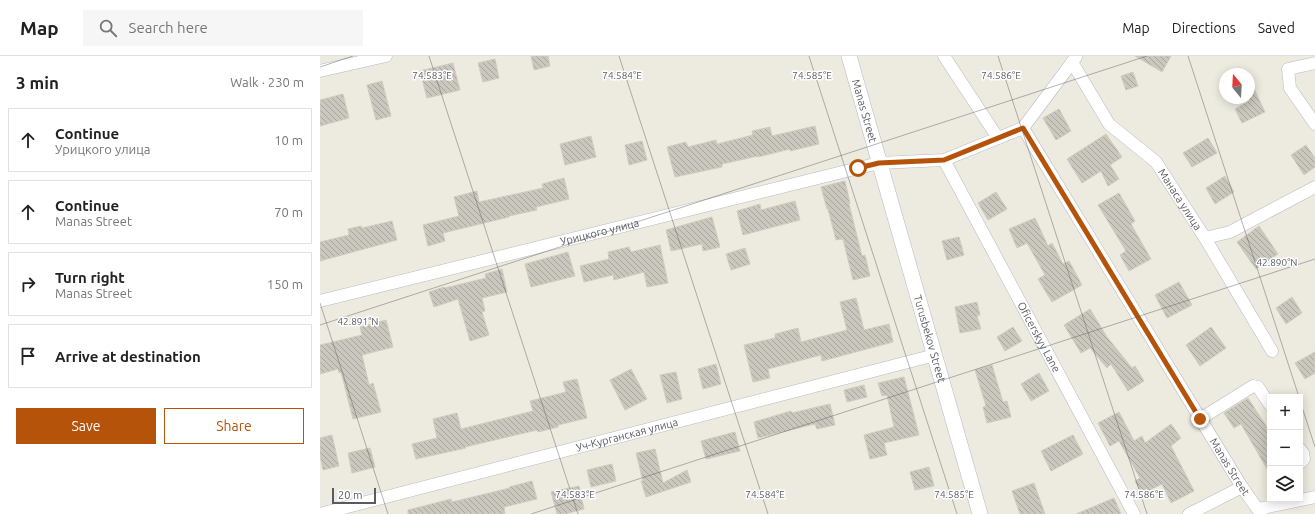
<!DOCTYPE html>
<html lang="en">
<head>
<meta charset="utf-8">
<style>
  :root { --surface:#fff; --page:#f6f6f6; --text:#222; --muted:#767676; --line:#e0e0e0; --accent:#b45309 }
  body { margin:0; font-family:Ubuntu,sans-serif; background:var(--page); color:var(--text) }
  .controls { position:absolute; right:12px; bottom:12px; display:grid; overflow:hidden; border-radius:0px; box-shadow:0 2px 10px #0003 }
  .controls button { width:36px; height:36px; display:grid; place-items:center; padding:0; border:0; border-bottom:1px solid var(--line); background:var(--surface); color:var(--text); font:20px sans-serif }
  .compass { position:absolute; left:899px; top:12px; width:36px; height:36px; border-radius:50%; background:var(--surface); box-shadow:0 2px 10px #0003; rotate:342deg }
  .scale { position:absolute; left:12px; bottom:10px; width:44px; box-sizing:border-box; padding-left:4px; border:2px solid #585c62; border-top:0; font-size:11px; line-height:14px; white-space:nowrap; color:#585c62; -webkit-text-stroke:3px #fff; paint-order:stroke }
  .stop { position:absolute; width:12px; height:12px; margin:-9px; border:3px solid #b45309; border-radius:50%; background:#fff }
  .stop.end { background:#b45309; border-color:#fff; box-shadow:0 1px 4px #0008 }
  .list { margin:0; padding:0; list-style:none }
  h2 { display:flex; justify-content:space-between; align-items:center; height:52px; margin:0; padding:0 16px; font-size:17px }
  h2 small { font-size:13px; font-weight:400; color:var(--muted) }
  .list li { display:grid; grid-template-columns:26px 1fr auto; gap:12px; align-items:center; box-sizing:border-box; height:64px; margin:0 8px 8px; padding:0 8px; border:1px solid var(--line); border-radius:0px }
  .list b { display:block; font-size:15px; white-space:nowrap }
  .list p { margin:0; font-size:13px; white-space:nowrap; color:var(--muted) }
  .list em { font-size:13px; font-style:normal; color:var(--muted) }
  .actions { display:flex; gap:8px; padding:12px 16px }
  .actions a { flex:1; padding:9px 0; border:1px solid var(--accent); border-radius:0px; text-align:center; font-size:14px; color:var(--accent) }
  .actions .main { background:var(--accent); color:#fff }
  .icon { flex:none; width:22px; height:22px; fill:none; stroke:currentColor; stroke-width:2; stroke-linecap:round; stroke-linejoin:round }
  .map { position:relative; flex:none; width:995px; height:458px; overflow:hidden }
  header { display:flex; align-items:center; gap:24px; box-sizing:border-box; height:56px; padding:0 20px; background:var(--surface); border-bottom:1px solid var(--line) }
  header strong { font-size:19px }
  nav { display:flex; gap:22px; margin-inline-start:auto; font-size:14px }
  .search { width:280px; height:36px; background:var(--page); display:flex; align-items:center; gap:10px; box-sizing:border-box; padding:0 14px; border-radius:0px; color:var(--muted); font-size:15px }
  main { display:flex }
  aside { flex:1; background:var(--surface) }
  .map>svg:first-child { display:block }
  .building { fill:url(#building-back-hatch); stroke:#d2ccbd }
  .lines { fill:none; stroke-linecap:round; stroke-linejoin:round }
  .minor-casing { stroke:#b7bac0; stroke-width:13 }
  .tertiary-casing { stroke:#b7bac0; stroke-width:16 }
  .minor { stroke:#fff; stroke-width:12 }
  .tertiary { stroke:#fff; stroke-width:15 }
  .route { stroke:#b45309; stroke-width:5 }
  .ticks { fill:none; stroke:#585c62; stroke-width:1; stroke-opacity:0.45 }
  .labels { text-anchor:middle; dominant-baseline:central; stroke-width:3; stroke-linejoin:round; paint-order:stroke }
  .street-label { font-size:11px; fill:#585c62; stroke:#fff }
  .ticks-label { font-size:10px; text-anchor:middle; fill:#585c62; stroke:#fff; stroke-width:3; stroke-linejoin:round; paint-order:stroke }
</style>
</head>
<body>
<header>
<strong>Map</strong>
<div class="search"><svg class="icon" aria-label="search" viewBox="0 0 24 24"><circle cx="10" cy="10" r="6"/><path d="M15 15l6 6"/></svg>Search here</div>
<nav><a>Map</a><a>Directions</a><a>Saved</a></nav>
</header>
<main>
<aside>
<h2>3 min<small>Walk · 230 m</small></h2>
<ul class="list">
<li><svg class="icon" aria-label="ahead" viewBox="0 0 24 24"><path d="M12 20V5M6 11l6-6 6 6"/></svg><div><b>Continue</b><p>Урицкого улица</p></div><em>10 m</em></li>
<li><svg class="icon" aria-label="ahead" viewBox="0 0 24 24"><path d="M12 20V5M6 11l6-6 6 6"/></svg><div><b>Continue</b><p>Manas Street</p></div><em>70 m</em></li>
<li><svg class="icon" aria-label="right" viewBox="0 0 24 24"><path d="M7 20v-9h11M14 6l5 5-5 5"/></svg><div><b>Turn right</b><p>Manas Street</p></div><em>150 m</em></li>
<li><svg class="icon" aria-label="arrive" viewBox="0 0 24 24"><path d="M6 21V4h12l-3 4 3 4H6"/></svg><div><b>Arrive at destination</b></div></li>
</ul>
<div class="actions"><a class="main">Save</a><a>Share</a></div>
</aside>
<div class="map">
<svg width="995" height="458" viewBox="0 0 995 458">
  <defs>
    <pattern id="building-back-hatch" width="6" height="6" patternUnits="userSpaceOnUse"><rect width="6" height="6" fill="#cac7be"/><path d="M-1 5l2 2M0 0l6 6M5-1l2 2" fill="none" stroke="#a7a59e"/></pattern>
  </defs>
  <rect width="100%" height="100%" fill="#edeadf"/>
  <path class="building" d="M211,0H228L230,10L214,14Z
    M815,0H851L842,16Z
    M175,3L179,22L163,26L158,7Z
    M133,7L140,34L107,42L100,15Z
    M813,16L818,30L806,34L801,20Z
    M929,22L945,56L922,67L915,53L929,45Z
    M62,25L71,60L56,64L47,29Z
    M23,38L29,62L0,70V44Z
    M739,53L751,75L736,84L723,62Z
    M495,70L499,88L470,95V93L438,101V100L402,108V111L355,121L347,91L366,86L368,91L396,84L397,88L433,79L432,75L450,71L452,80Z
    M786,78L802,101L790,109L799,123L788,130L781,115L762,127L747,103Z
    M271,80L276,101L245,109L240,88Z
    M888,82L897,97L872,111L863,97Z
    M322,85L327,104L309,109L305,89Z
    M986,89L995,102V111L984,119L971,99Z
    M905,120L914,136L895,148L886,132Z
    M244,122L249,143L216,151L217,154L189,160V161L123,177L125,185L108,190L103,169L139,160L134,141L157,135L159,146L223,132L222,128Z
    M525,125L530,147L529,148L542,200L545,199L550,220L533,224L523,183L516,184L508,153H507L501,131Z
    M676,136L687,153L668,164L658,147Z
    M799,137L815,165L811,168L831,203L809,215L800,199L806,195L778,149Z
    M475,145L480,164L423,179L417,155L440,148L441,154Z
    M392,161L400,191L383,195L382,188L351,195L346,174Z
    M715,162L728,190L732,187L743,208L749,205L762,229L732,246L718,223L725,219L707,187L697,192L689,173Z
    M72,165L77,184L0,205V186L29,179L28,173L41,170L42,172Z
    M939,170L958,198L936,213L917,186Z
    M639,181L644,199L627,204L622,185Z
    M340,189L348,227L327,231L324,216L294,224L293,219L264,226L260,210L289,203L288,196L309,191L311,196Z
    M425,192L430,208L411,214L406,198Z
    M248,196L255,220L211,231L205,208Z
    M182,213L187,236L162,242L165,255L162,256L169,279L150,285L138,243L114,251L109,236L124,231L125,232L166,222L165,218Z
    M859,226L872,249L847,262L835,239Z
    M972,241L982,257L966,268L956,252Z
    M536,242L544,274L569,268L573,286L502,305L501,299L448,313L450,322L433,326L424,289L455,282V278L478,272L481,286L527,274L520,246Z
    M657,246L660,259L657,260L661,273L640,277L635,251Z
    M770,253L787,281L812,312L815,310L824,325L808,335L791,308L787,312L770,292L761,297L744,269Z
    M66,264L73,291L42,299L49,329L53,327L61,356L33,363L21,316L19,317L18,313L0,318V289L42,279L40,271Z
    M693,271L702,285L685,295L677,281Z
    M891,271L906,292L880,310L866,289Z
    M995,296V317L985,323L975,307Z
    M396,308L401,328L383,333L378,313Z
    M672,309L683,346L687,345L691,361L667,367L663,351L666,350L655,314Z
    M311,313L327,343L305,354L290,324Z
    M356,316L362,343L347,347L340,319Z
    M719,317L729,335L711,345L701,328Z
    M584,321L599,379L564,387L567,399L550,403L544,379L574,371L567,339L562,340L558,327Z
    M257,323L267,362L238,369V371L218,376L217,374L145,391L146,392L96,403L92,388L117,382L113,363L137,357L141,373L213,355L210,345L246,336L243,326Z
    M544,329L547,341L527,346L524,334Z
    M928,342L950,376V418L921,368L914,372L904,357Z
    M510,348L515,369L497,373L495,368L438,382L434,366L471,355L472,357Z
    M799,356L814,385L822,380L825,387L851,368L861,382L851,390L874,435L851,447L842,428L822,438L815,425L820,422L799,385L790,390L778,367Z
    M415,376L420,395L386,403L381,385Z
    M12,379L19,410L3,414L0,400V382Z
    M753,379L763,398L731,415L721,395Z
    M50,392L55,411L32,417L28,397Z
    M335,393L343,427L367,414L371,426L326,441L321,425H323L316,397Z
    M292,408L296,425L271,431L267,414Z
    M609,411L614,430L595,434L590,416Z
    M212,425L217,443L184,451L185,458H88V454L131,443L132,446L190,432L189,431Z
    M714,427L725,458H700L692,435Z
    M259,430L264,453L245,458H237L231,436Z
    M794,442L801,458H756Z"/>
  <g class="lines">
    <defs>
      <g id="minor">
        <path d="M624,0L678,82"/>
        <path id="s1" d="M752,6L789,68L836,106L885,182L952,295"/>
        <path d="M995,7L968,13L970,32L995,68"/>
        <path d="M0,15L66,0"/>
        <path d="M703,72L756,1"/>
        <path id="s2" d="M624,104L814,458"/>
        <path d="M885,182L910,176L995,131"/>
        <path id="s3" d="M0,245L559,107L624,104L703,72L922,431L941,458"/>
        <path d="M880,363L933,330L938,331L950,349"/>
        <path d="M980,393L983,397L984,403L980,407"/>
        <path d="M938,453L995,441"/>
        <path id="s4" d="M0,458L615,299"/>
        <path d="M869,458L922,431"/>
      </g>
      <g id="tertiary">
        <path id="s5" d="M529,0L660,458"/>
      </g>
    </defs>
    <use href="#minor" class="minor-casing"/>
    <use href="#tertiary" class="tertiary-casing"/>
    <use href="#minor" class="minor"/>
    <use href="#tertiary" class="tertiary"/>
  </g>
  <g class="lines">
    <path class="route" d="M538,112L559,107L624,104L703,72L880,363"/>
  </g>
  <path class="ticks" d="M109,0L258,458M299,0L448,458M489,0L637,458M678,0L827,458M868,0L979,341M0,11L33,0M0,247L68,458M0,269L827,0M980,345L995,391M211,458L995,203"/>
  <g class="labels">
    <g class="street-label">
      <text stroke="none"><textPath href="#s5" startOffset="57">Manas Street</textPath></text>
      <text stroke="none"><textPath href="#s1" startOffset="177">Манаса улица</textPath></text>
      <text stroke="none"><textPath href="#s3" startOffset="288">Урицкого улица</textPath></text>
      <text stroke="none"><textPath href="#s2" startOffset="201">Oficerskyy Lane</textPath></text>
      <text stroke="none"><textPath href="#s5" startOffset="294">Turusbekov Street</textPath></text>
      <text stroke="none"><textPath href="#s4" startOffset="317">Уч-Курганская улица</textPath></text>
      <text stroke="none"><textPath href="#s3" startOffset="1123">Manas Street</textPath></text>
    </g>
  </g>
  <g class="ticks-label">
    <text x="112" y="23">74.583°E</text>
    <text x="302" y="23">74.584°E</text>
    <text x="492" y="23">74.585°E</text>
    <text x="681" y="23">74.586°E</text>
    <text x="957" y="210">42.890°N</text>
    <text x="38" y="269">42.891°N</text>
    <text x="255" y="442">74.583°E</text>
    <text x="445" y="442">74.584°E</text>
    <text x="634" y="442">74.585°E</text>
    <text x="824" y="442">74.586°E</text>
  </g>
</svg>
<div class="controls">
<button>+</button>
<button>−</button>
<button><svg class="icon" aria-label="layers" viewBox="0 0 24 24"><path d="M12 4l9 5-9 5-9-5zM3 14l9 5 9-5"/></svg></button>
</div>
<svg class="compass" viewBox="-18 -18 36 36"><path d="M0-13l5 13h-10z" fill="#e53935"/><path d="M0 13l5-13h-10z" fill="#767676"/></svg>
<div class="scale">20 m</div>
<div class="stop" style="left:538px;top:112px"></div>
<div class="stop end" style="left:880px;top:363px"></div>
</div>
</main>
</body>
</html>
